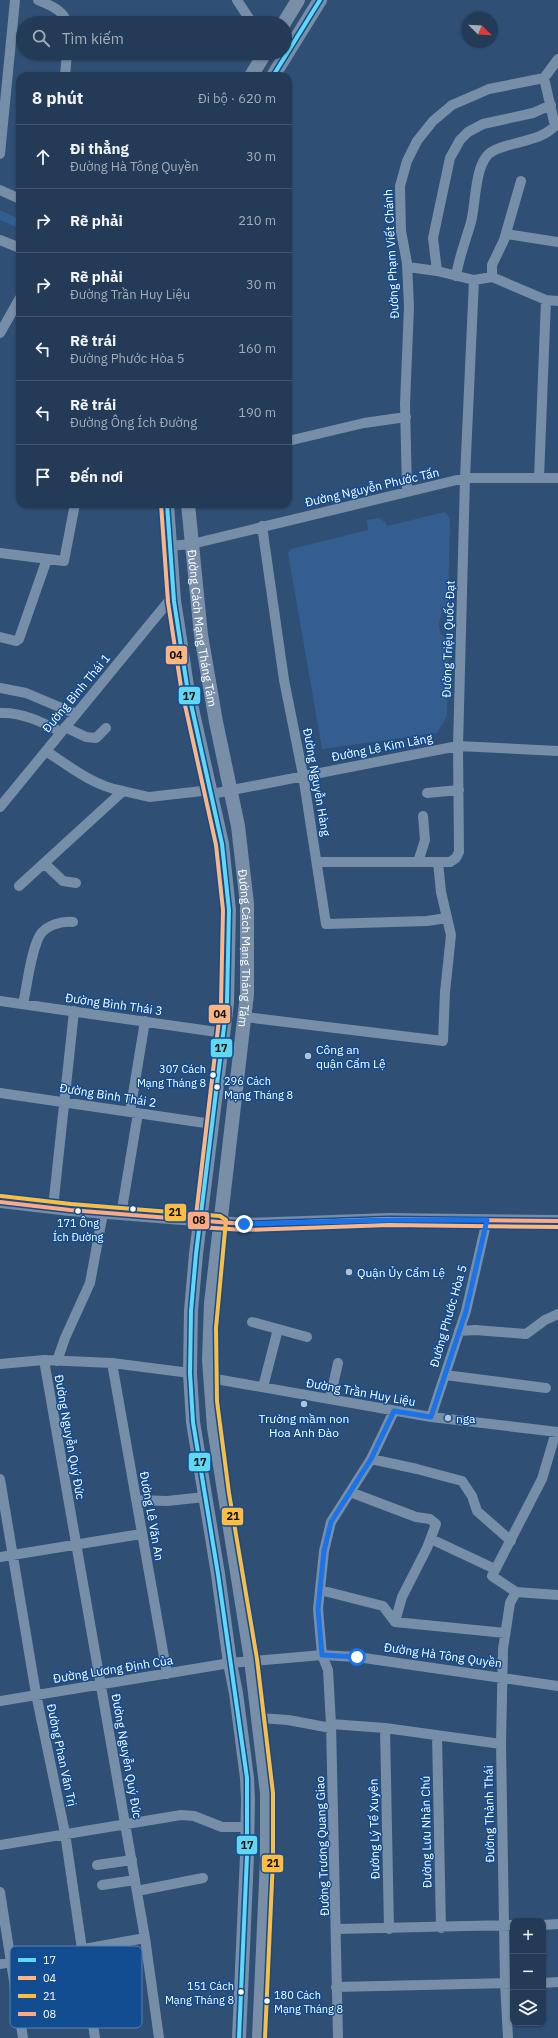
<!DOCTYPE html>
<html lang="vi">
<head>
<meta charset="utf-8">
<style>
  :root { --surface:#233b57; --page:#2f4661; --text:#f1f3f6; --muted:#a3adba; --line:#40556d }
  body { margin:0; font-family:"IBM Plex Sans",sans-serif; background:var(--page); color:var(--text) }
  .controls { position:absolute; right:12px; bottom:12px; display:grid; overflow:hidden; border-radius:8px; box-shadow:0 1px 3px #0004 }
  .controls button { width:36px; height:36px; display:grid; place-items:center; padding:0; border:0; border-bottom:1px solid var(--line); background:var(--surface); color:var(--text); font:20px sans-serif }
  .compass { position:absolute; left:462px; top:12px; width:36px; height:36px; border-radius:50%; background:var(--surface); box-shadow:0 1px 3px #0004; rotate:114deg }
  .stop { position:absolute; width:12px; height:12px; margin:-9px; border:3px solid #1a73e8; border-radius:50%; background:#fff }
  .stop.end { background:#1a73e8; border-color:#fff; box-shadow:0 1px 4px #0008 }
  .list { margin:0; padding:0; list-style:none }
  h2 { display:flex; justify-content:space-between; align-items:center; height:52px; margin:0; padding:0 16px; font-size:17px }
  h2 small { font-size:13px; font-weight:400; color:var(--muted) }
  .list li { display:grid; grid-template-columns:26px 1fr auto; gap:12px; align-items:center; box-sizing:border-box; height:64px; padding:0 16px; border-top:1px solid var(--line) }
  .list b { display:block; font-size:15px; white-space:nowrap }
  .list p { margin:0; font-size:13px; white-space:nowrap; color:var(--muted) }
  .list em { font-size:13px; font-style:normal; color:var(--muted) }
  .icon { flex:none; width:22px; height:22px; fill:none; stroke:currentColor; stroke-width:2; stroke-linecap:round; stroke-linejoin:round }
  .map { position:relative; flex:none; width:558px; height:2038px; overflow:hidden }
  .search { position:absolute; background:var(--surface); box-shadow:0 1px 3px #0004; left:16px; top:16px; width:276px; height:44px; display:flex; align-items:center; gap:10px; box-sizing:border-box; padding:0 14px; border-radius:22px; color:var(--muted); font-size:15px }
  .panel { position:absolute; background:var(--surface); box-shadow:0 1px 3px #0004; left:16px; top:72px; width:276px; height:436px; border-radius:12px }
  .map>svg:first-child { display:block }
  .water { fill:#345e8f }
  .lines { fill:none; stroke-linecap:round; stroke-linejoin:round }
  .canal { stroke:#345e8f; stroke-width:9 }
  .minor { stroke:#768ea7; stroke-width:10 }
  .major { stroke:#768ba6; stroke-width:12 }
  .highway { stroke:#798fa7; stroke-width:14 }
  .bus-1-casing { stroke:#124c91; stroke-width:7 }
  .bus-2-casing { stroke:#124c91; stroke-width:7 }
  .bus-3-casing { stroke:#124c91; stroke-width:7 }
  .bus-4-casing { stroke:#124c91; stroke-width:7 }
  .bus-1 { stroke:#60d8f3; stroke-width:4 }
  .bus-2 { stroke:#ffb580; stroke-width:4 }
  .bus-3 { stroke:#fbbe40; stroke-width:4 }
  .bus-4 { stroke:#ffa980; stroke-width:4 }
  .route { stroke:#1a73e8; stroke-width:5 }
  .poi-dot { fill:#b6c1ce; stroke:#124c91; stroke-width:1.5 }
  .bus-dot { fill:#fff; stroke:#124c91; stroke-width:1.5 }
  .labels { text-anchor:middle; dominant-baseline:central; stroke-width:3; stroke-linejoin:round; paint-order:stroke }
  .bus-label { font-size:11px; fill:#fff; stroke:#124c91; text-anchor:end }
  .street-label { font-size:12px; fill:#fff; stroke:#124c91 }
  .poi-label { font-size:12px; fill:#fff; stroke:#124c91; text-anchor:start }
  .key { fill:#124c91; stroke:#5982b2; stroke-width:1 }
  .key-label { font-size:11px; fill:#fff }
  .line-badge { stroke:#124c91; stroke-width:1.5 }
  .pale-badge-label { font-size:11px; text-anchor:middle; font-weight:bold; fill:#111 }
</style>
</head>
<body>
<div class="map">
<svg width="558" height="2038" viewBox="0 0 558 2038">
  <rect width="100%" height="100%" fill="#2f4f74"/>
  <path class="water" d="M445,512L450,518L448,603L442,612L439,623L440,632L449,644L447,716L437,733L322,749L288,553L291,549L368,530L367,520L379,518L385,522L387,526Z"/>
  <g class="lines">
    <path class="canal" d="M0,215L20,224"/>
    <path class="minor" d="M38,0C49,5 64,10 67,23
      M237,0L252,23
      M65,76L67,53
      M544,78L555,126L558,125
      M0,154L15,0
      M0,190L20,199
      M506,234L558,242
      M0,240L20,248
      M408,267L437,271L474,280L492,277L546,300L558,301
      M437,271L433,238L450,158L460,140L468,132L483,124L533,113L551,105
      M456,276C459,257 466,240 471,222C476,205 474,160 493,151C512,141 540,142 555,126
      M492,277V265L504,240L521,181
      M0,333L20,298
      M288,441L364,423L406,417
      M539,478L546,300
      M407,492L405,404L409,307L407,263L401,231L400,186L407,161L417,141L433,121L452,105L489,89L544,78L558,59
      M262,526L284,680L303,775L326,924L427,921L447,918
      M170,546L192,544L465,478H558
      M0,553L64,561L75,504
      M0,637L16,641L19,639L47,559
      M0,688L26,693L76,714
      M0,713C22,712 42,722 61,732
      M65,727L86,737L96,738L106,728
      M46,751C70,767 94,786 123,791
      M427,793L459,790
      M212,794L458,746L558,751
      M0,807L173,596
      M317,862H450L456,858L459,852L458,746L465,478L474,280
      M418,862L425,840L423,816
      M44,863L63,881L76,883
      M19,886L123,791L149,797L211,790
      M0,1001L224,1033
      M23,1004C27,986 31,950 40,935C46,925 62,921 73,922
      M245,1017L443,1041L445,992L451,935L441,892L438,862
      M0,1093L212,1124
      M130,1112L145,1021
      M53,1208L74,1011
      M121,1215L138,1113
      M252,1322L278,1329
      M459,1331L475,1330L526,1334L545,1320L558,1314
      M44,1360L145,1938L159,2038
      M57,1361L65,1338L90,1283L103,1213
      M112,1363L167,1674
      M0,1364L44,1360L112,1363L190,1373
      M445,1375L546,1388
      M210,1378L431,1417L558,1432
      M263,1387L278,1329L307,1337
      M330,1399L338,1363
      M431,1417L466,1311L487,1220
      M371,1459L417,1469L462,1481L472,1496L477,1511L511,1541
      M0,1479L36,1694L65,1833L95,2038
      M350,1492L416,1517L430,1519L436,1524L427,1548L402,1597L395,1622
      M136,1500L167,1501L205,1497
      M431,1539L495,1569
      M0,1557L141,1534
      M320,1590L383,1606L395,1622L505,1633
      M516,1592L492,1576L542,1479L556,1432
      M516,1592L558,1595
      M0,1701L230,1663L322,1655L357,1657L558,1686
      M259,1718L288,1720L331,1728
      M331,1724L385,1728L501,1744
      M385,1728L389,1929
      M437,1735L441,1928
      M0,1845L181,1815L194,1816L222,1827H247
      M97,1865L132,1860
      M102,1885L135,1880
      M137,1891L203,1878
      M0,1892L23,2038
      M543,1925L558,1924
      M337,1929L513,1925
      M0,1964L145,1938
      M543,1983L558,1982
      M336,1987L513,1983
      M338,2038L331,1724L328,1670L322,1655L318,1609L324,1551L331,1522L371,1459L394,1411
      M508,2038L505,1983L501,1744L503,1649L510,1603L516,1592"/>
    <path class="major" d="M0,1202L70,1210L244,1224L389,1219L558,1221"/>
    <g class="highway">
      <path d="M284,23L298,0"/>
      <path d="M251,76L265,53"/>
      <path d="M273,76L320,0"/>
      <path d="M167,504L174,601L178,626L187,686L222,844L229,910L227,1003L196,1254L191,1311L190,1373L193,1422L218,1574L230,1663L236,1693L247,1778L248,1799L247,1856L239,2038"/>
      <path id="s1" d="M188,504L201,635L216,722L238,826L247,904V994L211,1303L209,1360L214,1428L251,1660L267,1793V1859L259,2038"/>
    </g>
    <defs>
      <path id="bus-1" d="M273,76L320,0
        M167,504L174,601L187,686L222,844L229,910L227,1003L196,1254L191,1311L190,1373L193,1422L218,1574L247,1778V1856L239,2038"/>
      <path id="bus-2" d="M161,504L168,602L181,687L216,845L223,910L221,1003L195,1224L199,1227L244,1230L389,1225L558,1227"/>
      <path id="bus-3" d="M1,1196L71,1204L220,1216L226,1220L216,1328L217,1401L229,1493L257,1659L273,1793V1859L265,2038"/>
      <path id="bus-4" d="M0,1202L70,1210L244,1224L389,1219L558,1221"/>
    </defs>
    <use href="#bus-1" class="bus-1-casing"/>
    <use href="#bus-2" class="bus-2-casing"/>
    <use href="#bus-3" class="bus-3-casing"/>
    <use href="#bus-4" class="bus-4-casing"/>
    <use href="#bus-1" class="bus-1"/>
    <use href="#bus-2" class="bus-2"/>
    <use href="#bus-3" class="bus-3"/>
    <use href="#bus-4" class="bus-4"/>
  </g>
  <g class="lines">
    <path class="route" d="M244,1224L389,1220H487L466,1311L431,1417L394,1411L371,1459L331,1522L324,1551L318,1609L322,1655L357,1657"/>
  </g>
  <g class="poi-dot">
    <circle cx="308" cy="1056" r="4"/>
    <circle cx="349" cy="1272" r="4"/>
    <circle cx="304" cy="1404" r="4"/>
    <circle cx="448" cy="1418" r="4"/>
  </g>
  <g class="bus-dot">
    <circle cx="213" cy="1075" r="3.5"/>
    <circle cx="217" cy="1087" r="3.5"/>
    <circle cx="133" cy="1209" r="3.5"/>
    <circle cx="78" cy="1211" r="3.5"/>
    <circle cx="241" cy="1992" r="3.5"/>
    <circle cx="267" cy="2001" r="3.5"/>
  </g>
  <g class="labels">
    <g class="bus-label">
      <text x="206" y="1069">307 Cách<tspan x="206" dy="14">Mạng Tháng 8</tspan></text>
      <text x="224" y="1081" text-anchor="start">296 Cách<tspan x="224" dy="14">Mạng Tháng 8</tspan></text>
      <text x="78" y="1223" text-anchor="middle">171 Ông<tspan x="78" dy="14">Ích Đường</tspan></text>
      <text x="234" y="1986">151 Cách<tspan x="234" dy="14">Mạng Tháng 8</tspan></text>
      <text x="274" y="1995" text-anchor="start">180 Cách<tspan x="274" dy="14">Mạng Tháng 8</tspan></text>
    </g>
    <g class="street-label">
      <text transform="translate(391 254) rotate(-93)">Đường Phạm Viết Chánh</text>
      <text transform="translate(372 487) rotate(-13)">Đường Nguyễn Phước Tấn</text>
      <text stroke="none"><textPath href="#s1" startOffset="125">Đường Cách Mạng Tháng Tám</textPath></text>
      <text transform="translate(448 639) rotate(-88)">Đường Triệu Quốc Đạt</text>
      <text transform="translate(76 693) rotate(-50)">Đường Bình Thái 1</text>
      <text transform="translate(382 747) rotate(-11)">Đường Lê Kim Lăng</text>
      <text transform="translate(317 782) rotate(80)">Đường Nguyễn Hàng</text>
      <text stroke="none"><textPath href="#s1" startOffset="449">Đường Cách Mạng Tháng Tám</textPath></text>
      <text transform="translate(114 1004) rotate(8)">Đường Bình Thái 3</text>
      <text transform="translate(108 1095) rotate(9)">Đường Bình Thái 2</text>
      <text transform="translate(448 1316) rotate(-74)">Đường Phước Hòa 5</text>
      <text transform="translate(361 1392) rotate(10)">Đường Trần Huy Liệu</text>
      <text transform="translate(70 1437) rotate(80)">Đường Nguyễn Quý Đức</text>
      <text transform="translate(152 1516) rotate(80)">Đường Lê Văn An</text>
      <text transform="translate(443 1655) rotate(8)">Đường Hà Tông Quyền</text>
      <text transform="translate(113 1669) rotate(-9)">Đường Lương Định Của</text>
      <text transform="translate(62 1755) rotate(78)">Đường Phan Văn Trị</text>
      <text transform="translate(127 1756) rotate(80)">Đường Nguyễn Quý Đức</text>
      <text transform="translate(489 1814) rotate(-91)">Đường Thành Thái</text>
      <text transform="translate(374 1829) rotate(-91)">Đường Lý Tế Xuyên</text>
      <text transform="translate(426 1832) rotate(-91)">Đường Lưu Nhân Chú</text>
      <text transform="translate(322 1846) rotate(-92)">Đường Trương Quang Giao</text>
    </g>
    <g class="poi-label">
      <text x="316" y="1049">Công an<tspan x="316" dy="14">quận Cẩm Lệ</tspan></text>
      <text x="357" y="1272">Quận Ủy Cẩm Lệ</text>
      <text x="304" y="1418" text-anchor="middle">Trường mầm non<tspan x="304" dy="14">Hoa Anh Đào</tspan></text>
      <text x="456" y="1418">nga</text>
    </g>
  </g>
  <rect x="10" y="1946" width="132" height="82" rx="6" class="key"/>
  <rect x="18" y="1958" width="18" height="4" fill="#60d8f3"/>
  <rect x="18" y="1976" width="18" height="4" fill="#ffb580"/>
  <rect x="18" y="1994" width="18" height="4" fill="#fbbe40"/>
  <rect x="18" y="2012" width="18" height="4" fill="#ffa980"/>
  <g class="key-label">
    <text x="43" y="1964">17</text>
    <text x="43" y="1982">04</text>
    <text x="43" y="2000">21</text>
    <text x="43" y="2018">08</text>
  </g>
  <g class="line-badge">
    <rect x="165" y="645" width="23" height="20" rx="4" fill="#ffb580"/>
    <rect x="178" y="686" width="23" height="19" rx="4" fill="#60d8f3"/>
    <rect x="208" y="1004" width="23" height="20" rx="4" fill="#ffb580"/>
    <rect x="210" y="1038" width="23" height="20" rx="4" fill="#60d8f3"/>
    <rect x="164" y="1203" width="23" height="19" rx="4" fill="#fbbe40"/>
    <rect x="187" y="1211" width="23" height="19" rx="4" fill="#ffa980"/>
    <rect x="188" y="1452" width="23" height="20" rx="4" fill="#60d8f3"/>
    <rect x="221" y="1507" width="23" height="19" rx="4" fill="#fbbe40"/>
    <rect x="236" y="1835" width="22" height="20" rx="4" fill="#60d8f3"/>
    <rect x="261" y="1854" width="23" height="19" rx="4" fill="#fbbe40"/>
  </g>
  <g class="pale-badge-label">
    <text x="176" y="659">04</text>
    <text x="189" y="700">17</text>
    <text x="220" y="1018">04</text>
    <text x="221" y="1052">17</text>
    <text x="175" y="1216">21</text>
    <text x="199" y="1224">08</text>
    <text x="200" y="1466">17</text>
    <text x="233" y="1520">21</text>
    <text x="247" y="1849">17</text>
    <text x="273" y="1867">21</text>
  </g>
</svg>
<div class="controls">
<button>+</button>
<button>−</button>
<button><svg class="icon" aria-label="layers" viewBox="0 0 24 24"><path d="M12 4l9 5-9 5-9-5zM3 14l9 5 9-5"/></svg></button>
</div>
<svg class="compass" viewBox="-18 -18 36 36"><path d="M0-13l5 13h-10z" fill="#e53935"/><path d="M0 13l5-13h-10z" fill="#a3adba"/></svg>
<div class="stop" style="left:357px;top:1657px"></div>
<div class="stop end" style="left:244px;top:1224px"></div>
<div class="search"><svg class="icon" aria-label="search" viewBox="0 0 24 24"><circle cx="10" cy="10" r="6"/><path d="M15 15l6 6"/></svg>Tìm kiếm</div>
<section class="panel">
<h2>8 phút<small>Đi bộ · 620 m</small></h2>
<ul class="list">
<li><svg class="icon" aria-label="ahead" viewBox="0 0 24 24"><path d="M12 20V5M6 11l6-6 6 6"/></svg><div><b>Đi thẳng</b><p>Đường Hà Tông Quyền</p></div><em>30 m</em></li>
<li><svg class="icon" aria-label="right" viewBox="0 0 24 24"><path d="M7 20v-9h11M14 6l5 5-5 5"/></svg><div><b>Rẽ phải</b></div><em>210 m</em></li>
<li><svg class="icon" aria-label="right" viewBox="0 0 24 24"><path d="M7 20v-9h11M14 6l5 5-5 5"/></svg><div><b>Rẽ phải</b><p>Đường Trần Huy Liệu</p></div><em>30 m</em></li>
<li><svg class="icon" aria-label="left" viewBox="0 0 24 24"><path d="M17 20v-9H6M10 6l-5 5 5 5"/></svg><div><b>Rẽ trái</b><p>Đường Phước Hòa 5</p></div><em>160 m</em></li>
<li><svg class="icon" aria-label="left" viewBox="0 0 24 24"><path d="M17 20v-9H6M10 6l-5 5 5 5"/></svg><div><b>Rẽ trái</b><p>Đường Ông Ích Đường</p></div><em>190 m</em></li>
<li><svg class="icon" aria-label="arrive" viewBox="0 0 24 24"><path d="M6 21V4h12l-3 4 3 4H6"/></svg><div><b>Đến nơi</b></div></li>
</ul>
</section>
</div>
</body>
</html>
